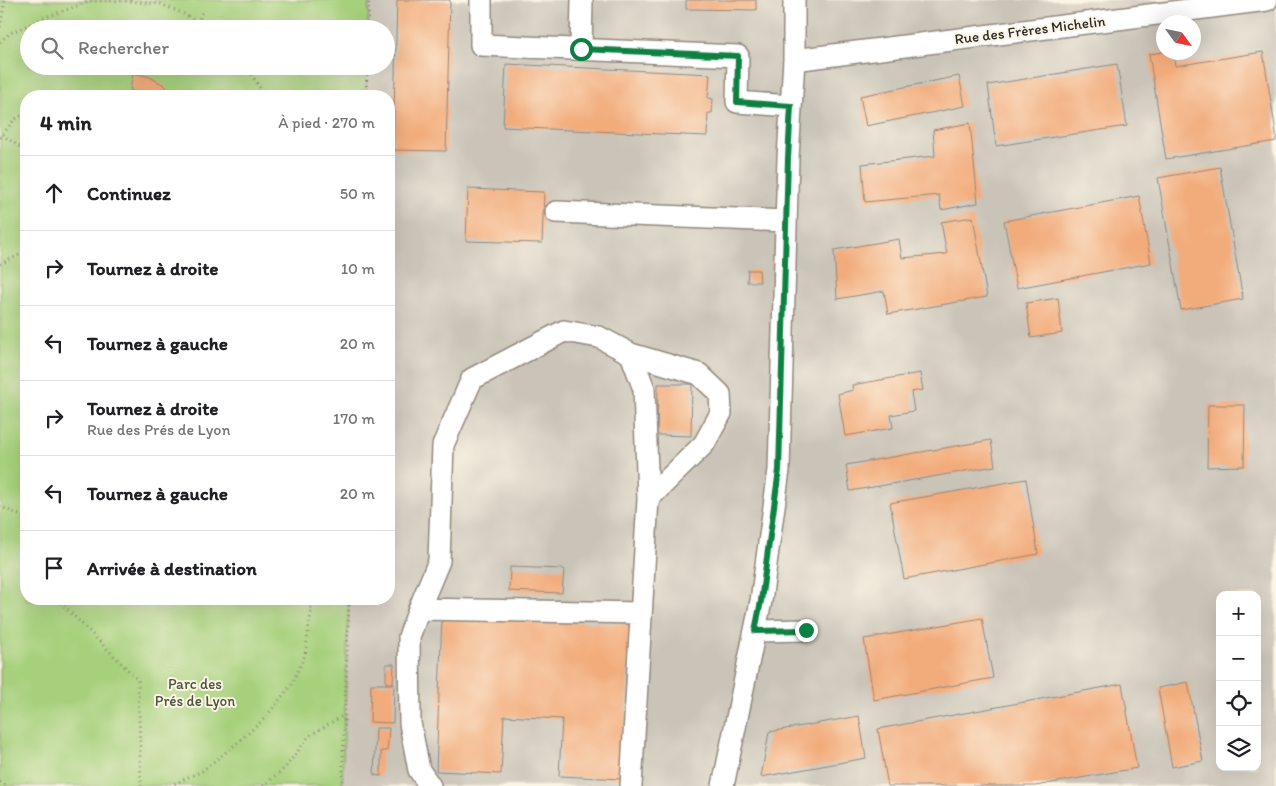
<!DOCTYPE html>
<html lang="fr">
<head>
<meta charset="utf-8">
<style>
  :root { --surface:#fff; --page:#f6f6f6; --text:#202124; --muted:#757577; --line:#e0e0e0 }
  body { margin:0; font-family:Itim,sans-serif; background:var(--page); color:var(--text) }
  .controls { position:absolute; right:15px; bottom:15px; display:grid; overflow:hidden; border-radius:10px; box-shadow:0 5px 20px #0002 }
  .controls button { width:45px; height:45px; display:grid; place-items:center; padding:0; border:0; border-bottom:1px solid var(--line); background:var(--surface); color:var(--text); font:25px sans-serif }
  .compass { position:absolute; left:1156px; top:15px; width:45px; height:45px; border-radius:50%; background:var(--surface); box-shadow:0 5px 20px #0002; rotate:123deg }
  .stop { position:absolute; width:15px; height:15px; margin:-11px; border:4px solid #0b8043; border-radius:50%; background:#fff }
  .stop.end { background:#0b8043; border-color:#fff; box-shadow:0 1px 5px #0008 }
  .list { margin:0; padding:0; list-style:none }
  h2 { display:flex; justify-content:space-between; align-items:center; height:65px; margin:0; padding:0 20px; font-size:21px }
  h2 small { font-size:16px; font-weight:400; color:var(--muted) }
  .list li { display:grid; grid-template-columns:32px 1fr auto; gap:15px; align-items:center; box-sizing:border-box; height:75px; padding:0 20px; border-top:1px solid var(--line) }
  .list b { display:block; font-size:19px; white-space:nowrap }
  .list p { margin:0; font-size:16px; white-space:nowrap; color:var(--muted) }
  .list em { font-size:16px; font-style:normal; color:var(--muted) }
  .icon { flex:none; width:28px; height:28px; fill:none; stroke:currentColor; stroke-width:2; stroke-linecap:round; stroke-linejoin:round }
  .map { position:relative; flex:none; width:1276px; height:786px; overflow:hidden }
  .search { position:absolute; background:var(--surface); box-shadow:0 5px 20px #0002; left:20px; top:20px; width:375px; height:55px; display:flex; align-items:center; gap:12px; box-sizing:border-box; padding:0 18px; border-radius:28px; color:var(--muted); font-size:19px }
  .panel { position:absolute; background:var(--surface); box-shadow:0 5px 20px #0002; left:20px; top:90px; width:375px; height:515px; border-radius:20px }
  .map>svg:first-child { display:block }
  .industrial { fill:#c9c3b8; fill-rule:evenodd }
  .green { fill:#a6d07c; stroke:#687e54 }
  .building { fill:#f2ac7c }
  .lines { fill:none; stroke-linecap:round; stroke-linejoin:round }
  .minor-casing { stroke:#91887c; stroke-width:24 }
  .path { stroke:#91887c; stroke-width:3; stroke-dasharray:1 4; stroke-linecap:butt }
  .minor { stroke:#fff; stroke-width:21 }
  .route { stroke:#0b8043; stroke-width:6 }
  .labels { text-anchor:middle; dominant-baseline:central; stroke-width:4; stroke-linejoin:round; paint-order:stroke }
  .street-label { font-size:15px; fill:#2b2b2b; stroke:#fcf5e5 }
  .park-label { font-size:15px; fill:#4a543f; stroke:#fcf5e5 }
</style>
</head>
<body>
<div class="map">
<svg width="1276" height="786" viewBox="0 0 1276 786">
  <rect width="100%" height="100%" fill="#fcf5e5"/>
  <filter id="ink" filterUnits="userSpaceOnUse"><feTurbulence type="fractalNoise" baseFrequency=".02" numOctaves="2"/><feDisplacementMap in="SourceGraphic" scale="10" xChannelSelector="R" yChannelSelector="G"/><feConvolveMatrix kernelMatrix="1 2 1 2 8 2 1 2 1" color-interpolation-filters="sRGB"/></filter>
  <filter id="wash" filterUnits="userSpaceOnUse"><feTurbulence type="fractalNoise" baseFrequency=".0096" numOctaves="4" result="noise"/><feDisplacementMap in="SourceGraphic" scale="20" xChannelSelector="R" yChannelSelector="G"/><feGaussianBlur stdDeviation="1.12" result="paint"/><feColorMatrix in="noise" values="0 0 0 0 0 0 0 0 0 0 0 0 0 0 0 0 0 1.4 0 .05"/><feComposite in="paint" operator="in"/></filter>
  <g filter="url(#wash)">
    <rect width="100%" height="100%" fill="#f7e5cd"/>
    <path class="industrial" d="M368,0H1276V786H335L343,599H389V96H364L365,66H386V29H367ZM1164,22H1194V52H1164ZM1220,595H1257V767H1220Z"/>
    <path class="green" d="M0,0H369L368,29H29V66H367L366,96H26V599H349L342,786H0Z"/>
    <g id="blocks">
      <path class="building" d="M397,0H450L446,151L393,150Z
        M686,0H756V10L686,9Z
        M1164,52H1173L1175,66L1263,52L1276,133V141L1166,159L1149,54Z
        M506,64L710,74L708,98L713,99L712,113H708L707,136L503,127Z
        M1117,64L1127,126L996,146L988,85Z
        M133,73L150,77L164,85L175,96H146L130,90Z
        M959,76L965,106L866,126L860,96Z
        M970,123L978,203L941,210L939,195L865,202L862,164L935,156L933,130Z
        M1220,167L1243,299L1181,310L1158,178Z
        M468,189L544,192L542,243L466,241Z
        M1139,196L1151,263L1017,288L1004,221Z
        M973,217L987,297L888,314L884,291L837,299L834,250L899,239L902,258L947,254L941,222Z
        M748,270H759L760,282H747Z
        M1058,298L1062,333L1031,338L1026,303Z
        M920,373L923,390L911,392L914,411L891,415L893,428L845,436L838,394L853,390L852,385Z
        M658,384H692L691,436L657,435Z
        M1208,405H1245L1244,466L1207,467Z
        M991,440L995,466L850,491L846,465Z
        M1026,479L1038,554L904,579L890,503Z
        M510,567L564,569L562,593L509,591Z
        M442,616L630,624L623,779L559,776L562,719L504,716L501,774L436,771Z
        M982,618L993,678L874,700L864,639Z
        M386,664H394L393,683H386Z
        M1188,682L1203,761L1172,767L1158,688Z
        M371,684H394L393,723L370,722Z
        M1122,684L1137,768L1035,786H888L878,729Z
        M859,716L866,758L761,777L769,732Z
        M376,728H389L387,751H381V776L374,775Z"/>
    </g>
  </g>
  <g filter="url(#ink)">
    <use href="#blocks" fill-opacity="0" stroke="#91887c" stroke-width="1"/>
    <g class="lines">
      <defs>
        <path id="minor" d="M481,0V45L738,56L737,102L791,106
          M581,49L582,0
          M794,60L1267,0
          M556,212L786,221
          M631,354L699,374L720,394L721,413L704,444L648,499
          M419,609L641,613
          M755,631L806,630
          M430,786L419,770L410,723L409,637L419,609L439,561L443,445L472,379L564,331L599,337L631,354L644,389L648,499L631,786
          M723,786L761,601L779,470L788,158L794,60V0"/>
      </defs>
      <use href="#minor" class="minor-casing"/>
      <path class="path" d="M198,23L203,9
        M0,27L5,0
        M368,29L369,0
        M0,42L10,33L49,16L91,1H127L161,4L186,15L206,29
        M246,66L265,96
        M72,96L76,95L114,96
        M366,96L367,66
        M2,135L26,151
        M0,138L14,120L26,113
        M0,264L26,252
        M0,506L26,518
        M57,599L138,680L141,786
        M0,782L7,786
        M170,786L202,771L236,744L265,718L292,684L305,655L311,612V599
        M263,786L285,768L309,736L344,715
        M342,786L349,599"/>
      <use href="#minor" class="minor"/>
    </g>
  </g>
  <g class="lines" filter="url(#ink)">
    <path class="route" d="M581,49L738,56L737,102L791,106L788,158L779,470L761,601L755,631L806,630"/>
  </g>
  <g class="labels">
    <g class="street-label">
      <text transform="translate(1030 30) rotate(-7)">Rue des Frères Michelin</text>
    </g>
    <g class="park-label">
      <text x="195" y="684">Parc des<tspan x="195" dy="17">Prés de Lyon</tspan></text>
    </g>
  </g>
</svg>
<div class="controls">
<button>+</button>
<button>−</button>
<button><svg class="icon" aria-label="locate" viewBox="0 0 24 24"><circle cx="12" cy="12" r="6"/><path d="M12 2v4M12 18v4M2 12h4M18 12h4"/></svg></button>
<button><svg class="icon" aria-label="layers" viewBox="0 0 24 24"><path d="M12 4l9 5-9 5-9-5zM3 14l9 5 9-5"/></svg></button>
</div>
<svg class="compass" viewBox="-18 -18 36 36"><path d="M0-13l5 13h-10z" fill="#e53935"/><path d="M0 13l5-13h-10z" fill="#757577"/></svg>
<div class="stop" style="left:581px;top:49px"></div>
<div class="stop end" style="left:806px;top:630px"></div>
<div class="search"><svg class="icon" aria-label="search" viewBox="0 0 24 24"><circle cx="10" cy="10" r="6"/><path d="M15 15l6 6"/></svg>Rechercher</div>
<section class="panel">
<h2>4 min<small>À pied · 270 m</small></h2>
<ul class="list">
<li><svg class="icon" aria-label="ahead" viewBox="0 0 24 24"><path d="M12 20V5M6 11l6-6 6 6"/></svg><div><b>Continuez</b></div><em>50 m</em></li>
<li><svg class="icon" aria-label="right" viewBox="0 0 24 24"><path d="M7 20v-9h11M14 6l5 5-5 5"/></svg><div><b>Tournez à droite</b></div><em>10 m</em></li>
<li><svg class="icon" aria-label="left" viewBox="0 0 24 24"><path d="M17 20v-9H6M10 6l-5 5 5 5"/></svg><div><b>Tournez à gauche</b></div><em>20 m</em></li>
<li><svg class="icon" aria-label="right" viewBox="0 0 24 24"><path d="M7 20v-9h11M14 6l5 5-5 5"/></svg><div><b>Tournez à droite</b><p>Rue des Prés de Lyon</p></div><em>170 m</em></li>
<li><svg class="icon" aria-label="left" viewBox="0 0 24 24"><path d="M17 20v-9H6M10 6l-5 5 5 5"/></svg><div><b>Tournez à gauche</b></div><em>20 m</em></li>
<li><svg class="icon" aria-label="arrive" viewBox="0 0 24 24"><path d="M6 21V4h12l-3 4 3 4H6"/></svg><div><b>Arrivée à destination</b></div></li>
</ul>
</section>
</div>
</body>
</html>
